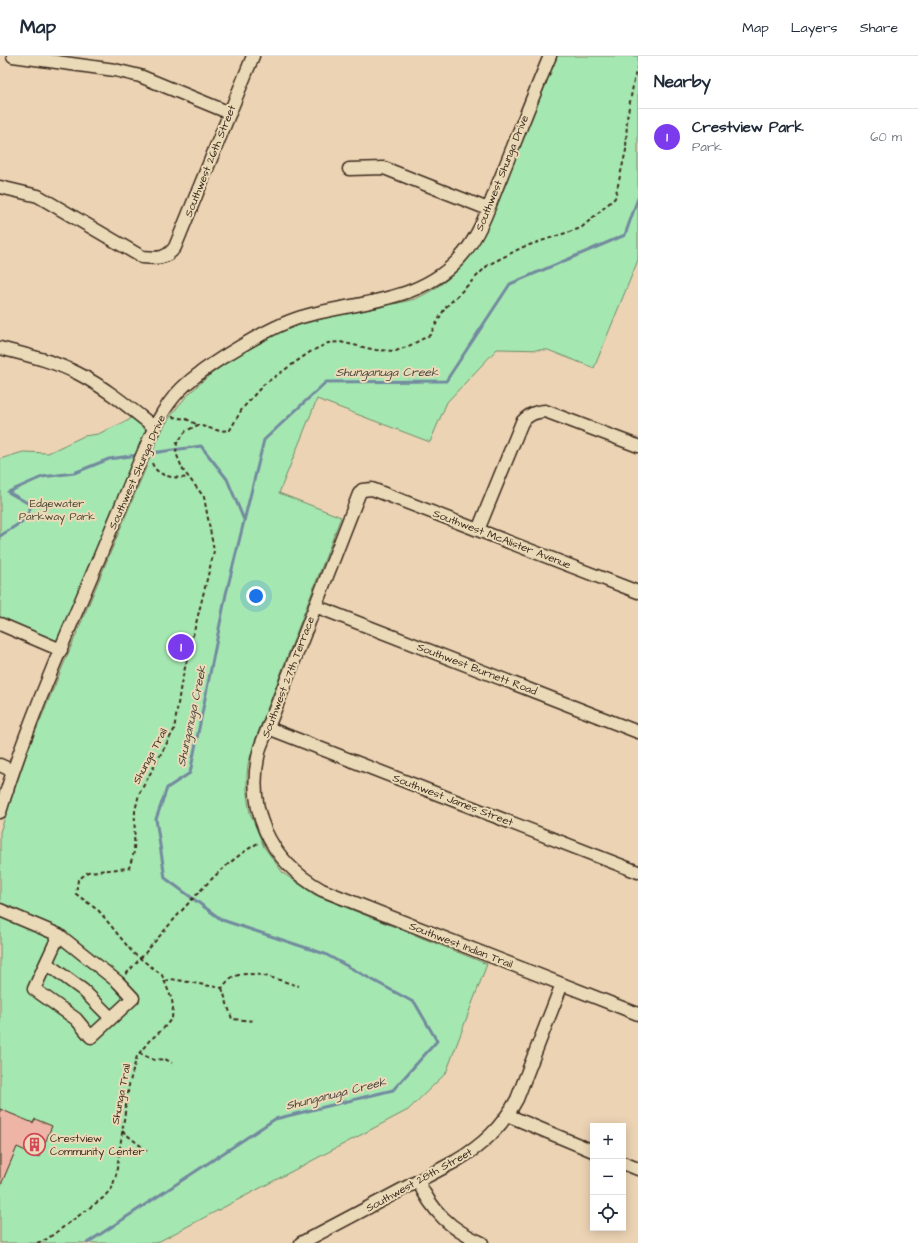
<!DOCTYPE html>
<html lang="en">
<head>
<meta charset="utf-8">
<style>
  :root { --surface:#fff; --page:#f2f2f3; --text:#1f2937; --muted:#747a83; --line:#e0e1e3; --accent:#7c3aed }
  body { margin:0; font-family:"Architects Daughter",sans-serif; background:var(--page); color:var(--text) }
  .controls { position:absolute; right:12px; bottom:12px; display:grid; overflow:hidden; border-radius:0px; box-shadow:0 2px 10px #0003 }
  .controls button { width:36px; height:36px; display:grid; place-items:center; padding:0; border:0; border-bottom:1px solid var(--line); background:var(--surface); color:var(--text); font:20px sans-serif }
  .you { position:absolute; left:256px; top:540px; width:14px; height:14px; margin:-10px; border:3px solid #fff; border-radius:50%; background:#1a73e8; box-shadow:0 0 0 6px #1a73e833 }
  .badge { display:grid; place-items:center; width:26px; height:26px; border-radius:50%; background:var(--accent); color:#fff; font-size:13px; font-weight:700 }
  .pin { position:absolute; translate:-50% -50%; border:2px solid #fff; box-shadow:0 1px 4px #0006 }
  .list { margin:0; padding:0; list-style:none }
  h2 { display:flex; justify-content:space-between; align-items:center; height:52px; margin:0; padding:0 16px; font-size:17px }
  h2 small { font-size:13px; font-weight:400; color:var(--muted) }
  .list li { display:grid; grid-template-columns:26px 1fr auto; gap:12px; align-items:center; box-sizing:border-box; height:56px; padding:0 16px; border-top:1px solid var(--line) }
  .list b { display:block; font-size:15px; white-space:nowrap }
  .list p { margin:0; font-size:13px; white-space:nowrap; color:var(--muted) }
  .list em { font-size:13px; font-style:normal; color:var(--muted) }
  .icon { flex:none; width:22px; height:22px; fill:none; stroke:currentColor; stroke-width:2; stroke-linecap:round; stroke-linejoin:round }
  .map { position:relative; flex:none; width:638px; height:1187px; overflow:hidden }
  header { display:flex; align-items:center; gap:24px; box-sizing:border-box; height:56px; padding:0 20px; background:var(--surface); border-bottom:1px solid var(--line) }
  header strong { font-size:19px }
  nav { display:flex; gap:22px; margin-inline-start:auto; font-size:14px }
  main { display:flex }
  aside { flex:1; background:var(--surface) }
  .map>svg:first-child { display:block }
  .green { fill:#a5e7b1; stroke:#708868 }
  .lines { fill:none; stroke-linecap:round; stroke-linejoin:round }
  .stream { stroke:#728a9e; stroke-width:3 }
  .building { fill:#eeb5a6; stroke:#3b2a1e }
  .minor-casing { stroke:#3b2a1e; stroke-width:15 }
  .path { stroke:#3b2a1e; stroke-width:2; stroke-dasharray:4 3; stroke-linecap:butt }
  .minor { stroke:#ebdab7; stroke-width:12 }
  .labels { text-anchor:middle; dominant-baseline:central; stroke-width:4; stroke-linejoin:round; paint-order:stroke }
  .street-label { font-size:11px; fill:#3b2a1e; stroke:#ebdab7 }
  .park-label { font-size:11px; fill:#4b4634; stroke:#ebdab7 }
  .poi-label { font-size:11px; fill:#3b2a1e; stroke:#ebdab7; text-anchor:start }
  .water-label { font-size:12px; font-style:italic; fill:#49423e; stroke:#ebdab7 }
</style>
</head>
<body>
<header>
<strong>Map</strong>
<nav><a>Map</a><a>Layers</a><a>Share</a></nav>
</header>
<main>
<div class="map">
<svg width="638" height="1187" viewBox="0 0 638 1187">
  <rect width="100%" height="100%" fill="#ecd3b4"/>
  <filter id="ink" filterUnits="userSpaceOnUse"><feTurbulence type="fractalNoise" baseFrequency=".025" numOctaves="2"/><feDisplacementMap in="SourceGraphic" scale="8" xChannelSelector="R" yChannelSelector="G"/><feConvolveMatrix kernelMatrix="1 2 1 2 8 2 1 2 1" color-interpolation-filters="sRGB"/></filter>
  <g filter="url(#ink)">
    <path class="green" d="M556,0H638V204L594,312L548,294L497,293L447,346L430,386L317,343L279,437L341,461L256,682L248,708L247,720V739L250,757L264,791L283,817L315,839L487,908L446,1017L408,1054L156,1187H0V776L29,691L160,378C182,335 223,306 265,284C273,280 282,274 290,272C330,258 374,254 415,243C449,228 472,204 488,170Z
      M137,357L154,371L61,594L0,568V403L23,396L48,397L84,380L98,378L129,364Z"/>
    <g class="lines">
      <path class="stream" d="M145,398L201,390L227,423L244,464
        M0,480L26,463L31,449L8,436L42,421L74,417L109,403L138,399
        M87,1187L275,1063L393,1034L437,985L415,947L325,898L222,864L165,822L156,763L167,732L190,717L226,538L264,384L326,326L446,325L510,228L625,179L638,142"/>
    </g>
    <path class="building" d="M0,1053L33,1067L35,1063L52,1070L39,1101L17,1091L0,1131Z"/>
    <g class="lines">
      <defs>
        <path id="minor" d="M13,0L115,14L140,20L230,57
          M349,113L384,112L488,153
          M0,131L38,140L142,201C156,202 166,204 175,191L253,0
          M0,292C27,299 54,305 79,318C106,332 130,352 154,371
          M478,474L522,366C529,358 535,356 545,355L638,390
          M638,536L372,433L362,434L359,438L260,692C245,752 268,804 322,834L638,958
          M315,550L638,676
          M0,568L61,594
          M268,672L638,816
          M0,709L13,715
          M0,756C29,660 72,568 110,476C120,453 129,430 139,407C150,381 160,354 181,333C204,310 273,268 305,260C361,245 425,246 464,197C482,175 490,147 501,121C517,81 533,40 550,0
          M0,854L59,879L118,926L133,942L91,981L76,963L34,933L59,879
          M46,907L83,934L111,962
          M507,1059L593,1095
          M623,1107L638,1113
          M418,1125C432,1155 451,1174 482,1187
          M301,1187L456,1105C483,1089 502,1071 517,1043L562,928"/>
      </defs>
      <use href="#minor" class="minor-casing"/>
      <path class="path" d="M172,361L186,363L198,369
        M152,407C157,421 175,423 189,421
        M126,918C165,877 210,813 260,786
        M165,925L171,923L222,932C225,928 229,923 233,921C252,912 280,925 299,930
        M222,932L232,963L255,965
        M139,997L154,1004L165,1003L172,1007
        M122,1075L147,1095
        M37,1187L47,1183L103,1142L112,1132L116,1119L129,1029L137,1000L149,985L163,973L172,962L173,952L172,944L162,919L133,897L99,855L76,838L78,824L88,816L129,812L134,796L135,755L139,738L174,674L181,628L214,495L204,441L183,414L176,397L177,387L186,375L198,369L220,375L230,374L242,353L263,329L310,296L328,287L340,286L376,294L396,295L411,289L430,279L445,252L488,209L523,191L581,172L615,142L626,94L627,62L635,19L638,11"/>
      <use href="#minor" class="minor"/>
    </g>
  </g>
  <defs>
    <symbol id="building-ring" viewBox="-11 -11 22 22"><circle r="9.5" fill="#ebdab7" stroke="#d1495b" stroke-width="1.5"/><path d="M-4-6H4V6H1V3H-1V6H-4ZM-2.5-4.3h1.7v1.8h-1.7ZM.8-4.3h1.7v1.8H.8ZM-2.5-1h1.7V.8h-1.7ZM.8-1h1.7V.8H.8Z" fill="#d1495b"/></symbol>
  </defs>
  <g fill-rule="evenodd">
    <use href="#building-ring" x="22" y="1076" width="25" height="25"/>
  </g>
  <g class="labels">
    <g class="street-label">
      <text transform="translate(210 105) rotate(-68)">Southwest 26th Street</text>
      <text transform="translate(502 117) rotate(-68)">Southwest Shunga Drive</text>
      <text transform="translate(137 416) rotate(-66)">Southwest Shunga Drive</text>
      <text transform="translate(502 483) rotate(21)">Southwest McAlister Avenue</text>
      <text transform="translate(477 613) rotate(21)">Southwest Burnett Road</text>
      <text transform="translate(288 621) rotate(-69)">Southwest 27th Terrace</text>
      <text transform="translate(150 700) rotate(-62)">Shunga Trail</text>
      <text transform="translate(453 744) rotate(21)">Southwest James Street</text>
      <text transform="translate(461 889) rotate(21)">Southwest Indian Trail</text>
      <text transform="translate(121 1038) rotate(-79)">Shunga Trail</text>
      <text transform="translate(419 1124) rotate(-29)">Southwest 28th Street</text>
    </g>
    <g class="park-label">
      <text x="57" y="447">Edgewater<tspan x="57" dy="13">Parkway Park</tspan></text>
    </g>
    <g class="poi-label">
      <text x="50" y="1082">Crestview<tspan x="50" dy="13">Community Center</tspan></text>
    </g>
    <g class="water-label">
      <text x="387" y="316">Shunganuga Creek</text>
      <text transform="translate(192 660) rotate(-78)">Shunganuga Creek</text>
      <text transform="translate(336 1038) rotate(-14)">Shunganuga Creek</text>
    </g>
  </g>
</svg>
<div class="controls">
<button>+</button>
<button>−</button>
<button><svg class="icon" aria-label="locate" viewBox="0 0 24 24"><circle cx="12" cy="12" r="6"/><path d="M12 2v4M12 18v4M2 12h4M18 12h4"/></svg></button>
</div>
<div class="you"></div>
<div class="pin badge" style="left:181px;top:591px">1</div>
</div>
<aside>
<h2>Nearby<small></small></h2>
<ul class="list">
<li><span class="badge">1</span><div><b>Crestview Park</b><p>Park</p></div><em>60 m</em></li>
</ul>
</aside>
</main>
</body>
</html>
